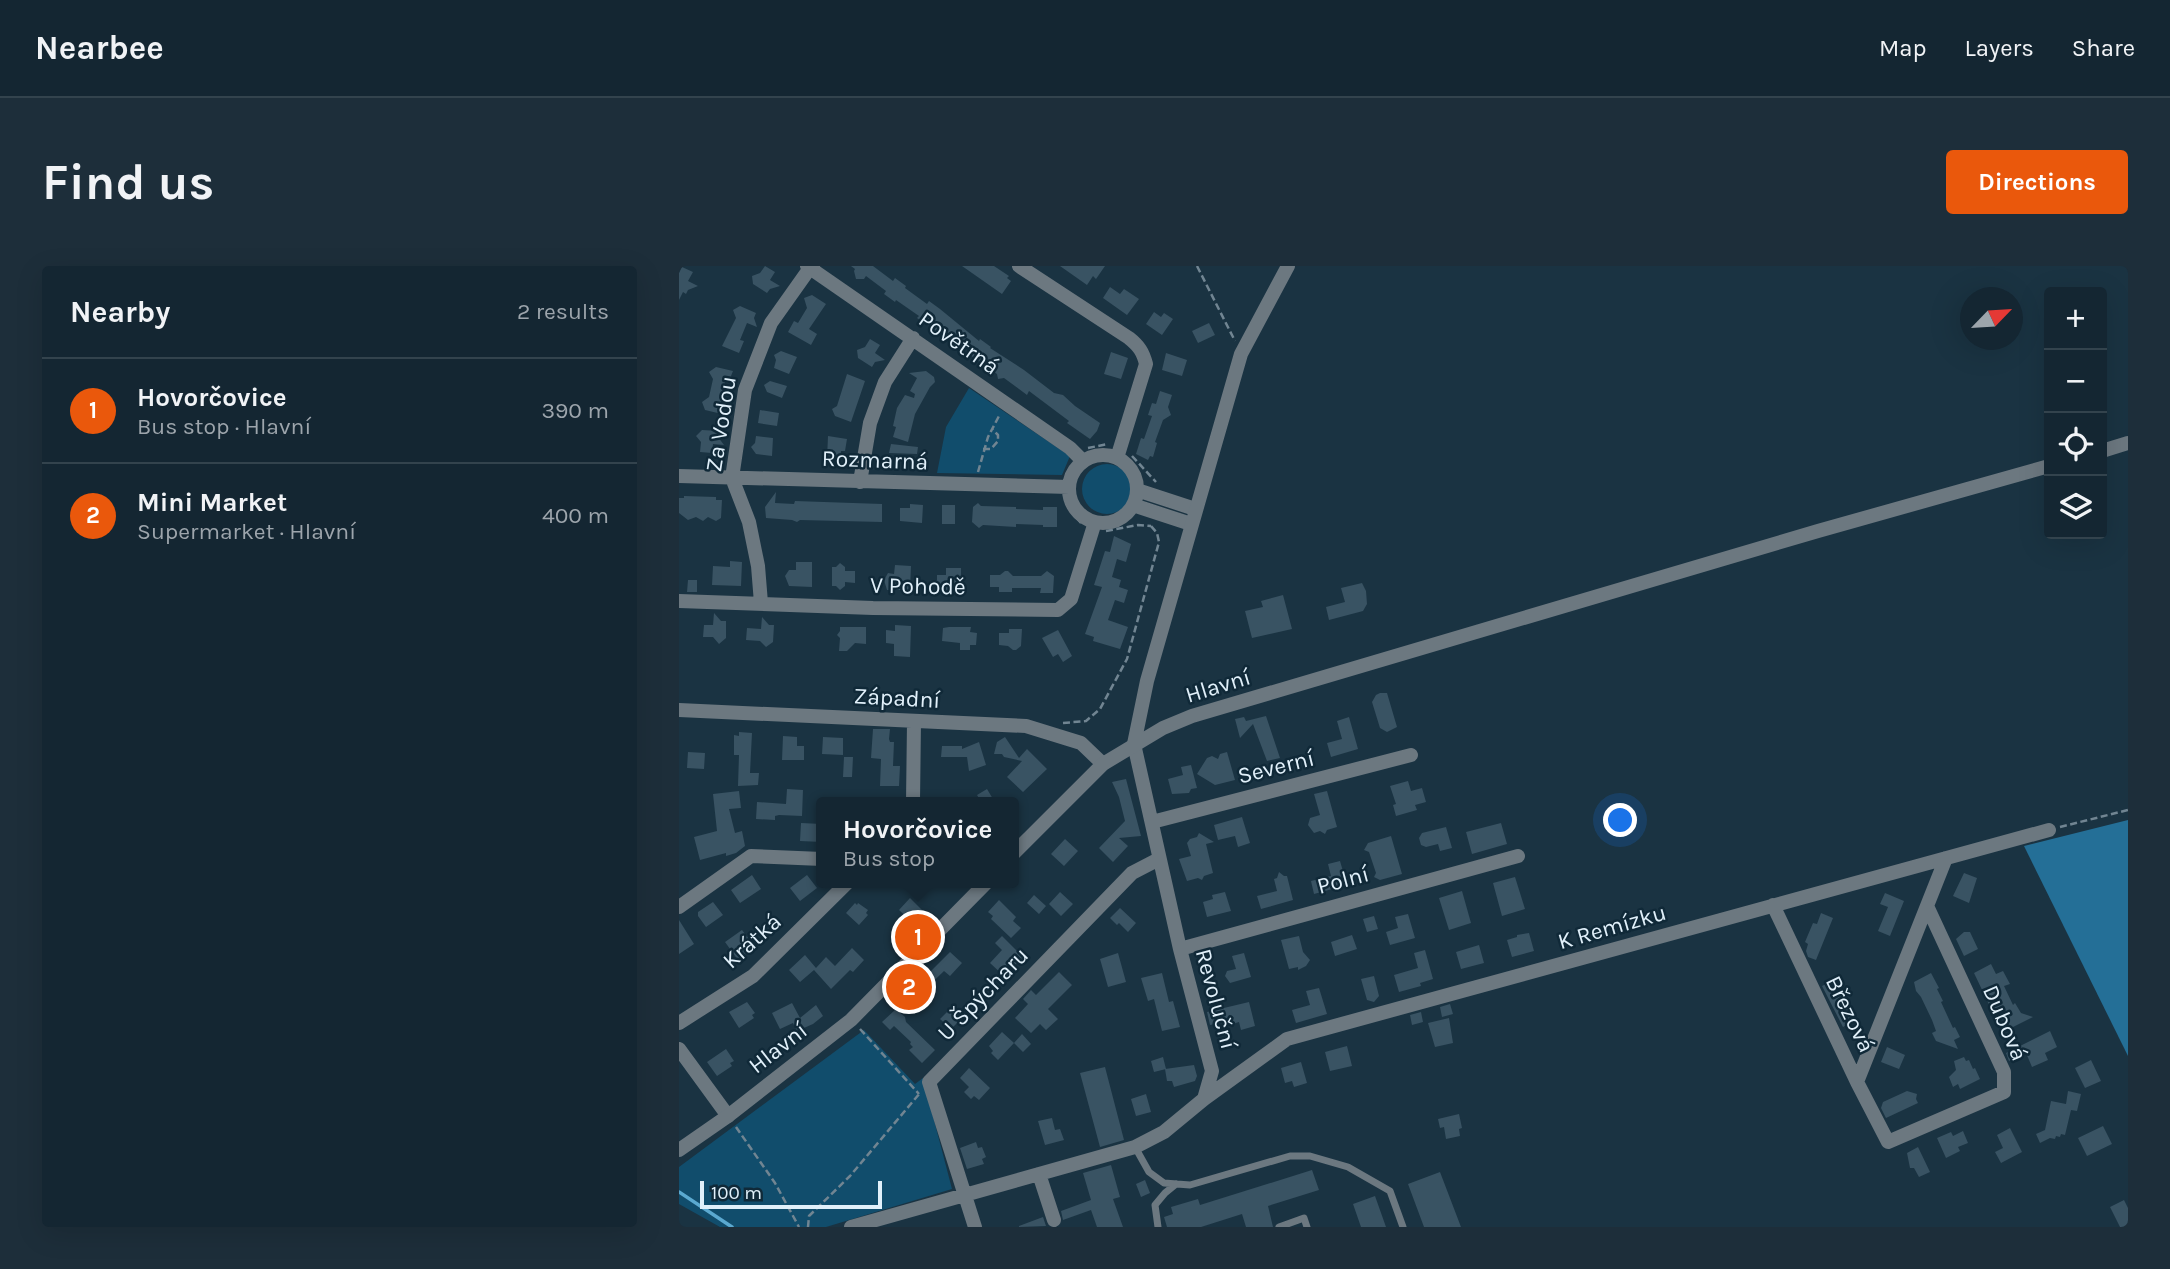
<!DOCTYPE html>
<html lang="en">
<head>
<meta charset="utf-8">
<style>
  :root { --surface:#142632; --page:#1d2e3a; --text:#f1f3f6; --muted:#9da5ac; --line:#33434d; --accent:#ea580c }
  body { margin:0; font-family:Karla,sans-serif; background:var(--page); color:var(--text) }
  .controls { position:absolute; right:21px; top:21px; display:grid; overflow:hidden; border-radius:7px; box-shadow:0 7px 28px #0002 }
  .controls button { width:63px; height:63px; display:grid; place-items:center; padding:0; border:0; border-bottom:2px solid var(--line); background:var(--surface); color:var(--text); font:35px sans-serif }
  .compass { position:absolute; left:1281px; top:21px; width:63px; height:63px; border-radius:50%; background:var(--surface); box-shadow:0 7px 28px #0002; rotate:65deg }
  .scale { position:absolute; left:21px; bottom:18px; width:182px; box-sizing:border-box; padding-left:7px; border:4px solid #e1f0fa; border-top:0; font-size:19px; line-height:24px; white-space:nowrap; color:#e1f0fa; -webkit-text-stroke:5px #102938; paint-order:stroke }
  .you { position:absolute; left:942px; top:555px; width:24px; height:24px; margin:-18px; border:5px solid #fff; border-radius:50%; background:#1a73e8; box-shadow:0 0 0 10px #1a73e833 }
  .badge { display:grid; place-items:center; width:46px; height:46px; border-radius:50%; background:var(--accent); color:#fff; font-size:23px; font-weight:700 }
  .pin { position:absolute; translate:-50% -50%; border:4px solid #fff; box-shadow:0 2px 7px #0006 }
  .popup { position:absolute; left:137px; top:531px; width:203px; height:91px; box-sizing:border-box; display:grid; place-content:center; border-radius:7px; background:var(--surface); filter:drop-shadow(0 2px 5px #0005); font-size:23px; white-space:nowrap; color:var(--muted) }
  .popup b { font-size:26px; color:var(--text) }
  .popup::after { content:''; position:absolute; left:50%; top:100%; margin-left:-14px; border:14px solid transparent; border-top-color:var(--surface) }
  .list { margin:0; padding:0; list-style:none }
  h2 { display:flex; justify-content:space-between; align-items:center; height:91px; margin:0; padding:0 28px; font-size:30px }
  h2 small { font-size:23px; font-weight:400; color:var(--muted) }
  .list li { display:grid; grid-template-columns:46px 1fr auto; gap:21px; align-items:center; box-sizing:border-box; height:105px; padding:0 28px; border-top:2px solid var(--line) }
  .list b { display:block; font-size:26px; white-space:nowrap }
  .list p { margin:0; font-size:23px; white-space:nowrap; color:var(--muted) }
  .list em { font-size:23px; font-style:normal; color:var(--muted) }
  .icon { flex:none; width:38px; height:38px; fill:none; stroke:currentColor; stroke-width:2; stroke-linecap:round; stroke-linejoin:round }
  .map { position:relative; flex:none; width:1449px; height:961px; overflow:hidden; border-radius:7px }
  header { display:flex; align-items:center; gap:42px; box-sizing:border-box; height:98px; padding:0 35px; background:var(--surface); border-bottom:2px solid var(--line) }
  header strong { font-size:33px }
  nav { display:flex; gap:38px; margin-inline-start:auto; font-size:24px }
  .intro { display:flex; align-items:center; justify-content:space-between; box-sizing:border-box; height:168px; padding:0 42px }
  h1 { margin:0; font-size:49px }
  .button { padding:18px 32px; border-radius:7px; background:var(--accent); color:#fff; font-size:24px; font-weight:700 }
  main { display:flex; gap:42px; padding:0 42px }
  aside { flex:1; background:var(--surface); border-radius:7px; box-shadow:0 7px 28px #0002 }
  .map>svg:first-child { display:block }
  .green { fill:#114d6c }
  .forest { fill:#246f97 }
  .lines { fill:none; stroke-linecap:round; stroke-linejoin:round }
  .stream { stroke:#5ba9d0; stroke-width:3.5 }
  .building { fill:#395363 }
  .path { stroke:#718592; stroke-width:2.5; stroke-dasharray:7 3.5; stroke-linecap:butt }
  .service { stroke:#6c7880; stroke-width:7 }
  .minor { stroke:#6c7880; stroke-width:14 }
  .tertiary { stroke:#6c7880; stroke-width:14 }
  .labels { text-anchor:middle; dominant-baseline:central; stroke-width:5; stroke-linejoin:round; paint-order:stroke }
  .street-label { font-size:23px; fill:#e1f0fa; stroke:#102938 }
</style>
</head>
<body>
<header>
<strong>Nearbee</strong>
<nav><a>Map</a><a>Layers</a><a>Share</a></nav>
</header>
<div class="intro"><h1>Find us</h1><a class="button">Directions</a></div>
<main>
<aside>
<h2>Nearby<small>2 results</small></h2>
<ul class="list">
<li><span class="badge">1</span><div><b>Hovorčovice</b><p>Bus stop · Hlavní</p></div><em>390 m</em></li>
<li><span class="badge">2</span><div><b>Mini Market</b><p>Supermarket · Hlavní</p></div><em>400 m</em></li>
</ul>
</aside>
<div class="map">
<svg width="1449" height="961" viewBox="0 0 1449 961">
  <rect width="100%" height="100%" fill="#1a3342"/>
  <path class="green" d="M290,122L391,190L383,209L258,207L267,161Z
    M403 223a25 25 0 1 1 50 0a25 25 0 1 1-50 0Z
    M185,764L236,818L244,812L273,923L147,961H41L0,938V901Z"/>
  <path class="forest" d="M1449,554V790L1345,580Z"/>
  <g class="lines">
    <path class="stream" d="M0,926L53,961"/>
  </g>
  <path class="building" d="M86,0L96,6L91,14L101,20L91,23L88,27L74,18L73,10L81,7Z
    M172,0H194L214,15L216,12L227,20L226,22L248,38L250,35L261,43L300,75L301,73L312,81L311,82L345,104L375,127L384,129L396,140L421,157L418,165L411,173L388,157L390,155L350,125L348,129L325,112L319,113L318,108L291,89L293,85L275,72L265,75L264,70L238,52L240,50L217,34L216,36L205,28L207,25L187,10L185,13H177L175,5L176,3Z
    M283,0H315L330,10L328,12L332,15L323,28Z
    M381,0H426L417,13L414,10L408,19Z
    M3,1L14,6L9,15L19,20L9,24L7,28L4,26L0,34V7Z
    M431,21L441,28L445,23L460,33L448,49L424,32Z
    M133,29L147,38L130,63L138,68L132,79L109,66L115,55L119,57L128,42L125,32Z
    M61,40L77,47L75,52L78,61L68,57L61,74L65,75L60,87L43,80L57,52L54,44Z
    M475,46L482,51L485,47L494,53L483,69L467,58Z
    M530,57L536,69L519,77L513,65Z
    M191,73L201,79L196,87L206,94L196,96L193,101L179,92L178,84L186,81Z
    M102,85L118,91L110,108L95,102L97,94L95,89Z
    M432,86L449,92L442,113L425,108Z
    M487,87L508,94L503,110L483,104Z
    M37,101L54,105L52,110L54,114L49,117L46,116L41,134L44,135L48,140L44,143L43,148L26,144L23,136L30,131L34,113L30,106Z
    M247,105L255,111L256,116L251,121L236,148L229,176L214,171L217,161L214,160L218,142L226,129L235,132L236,128L231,125L238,112L230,107Z
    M168,108L186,115L172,156L156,150L153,143L158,140Z
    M91,115L108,120L103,132L88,126L85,119Z
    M481,125L493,129L489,141L492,149L484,154L476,176L478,177L474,191L471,190L469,194L457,188L462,172L465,173L473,150L469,149L473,137L477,138Z
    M81,144L100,147L98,160L79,157Z
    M23,164L40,165L39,171L45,179L34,178L33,187L21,186L22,176L17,170Z
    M77,170L94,172L93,190L77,188L72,181L76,177Z
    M149,170L168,173L166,185H162L161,194L148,193Z
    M212,178L239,181L238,188L210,187Z
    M97,226L96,237L115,238L116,235L203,238V256L121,254L118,256L113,254L87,252L86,241Z
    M5,230L37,231V234H43L42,252L37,255L29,251L24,255L17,251L9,254L0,247V232H5Z
    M299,237L302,240L337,241V243L364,244V241H378V261H364V259L337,258V261L304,259L300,262L293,256L294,241Z
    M231,238L244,239L243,257L221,255V242H231Z
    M263,239H276V258H263Z
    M435,270L452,278L447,296L438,293L433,311L442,314L440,321L449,324L445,337L436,334L429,354L449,361L441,383L414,375L415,371L406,368L423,321L415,319L426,285L431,286Z
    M51,295L63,296L62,320L33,319L34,300L51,301Z
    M117,296H133V321L110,320L106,310L110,304H117Z
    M161,297L166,301V305H176V317L166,316V320L161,324L157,320H153V301H157Z
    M216,299L232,300L231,324H208L205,314L209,307L215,308Z
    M267,302H282V325H258V320L254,317L258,314V309H267Z
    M326,305H329L334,310H362L368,305L375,310L374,327H361L362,322H333V326H320V321H311V309H321Z
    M9,314H18V326H8Z
    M683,317L687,325L688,338L684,345L650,354L647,341L666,336L662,322Z
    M604,329L613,363L573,372L566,345L584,341L582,335Z
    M35,347L42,355H47V372L40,378L34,371H24L25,359H34Z
    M83,351L90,359H95L94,376L87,381L81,375L67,374L68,362L82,363Z
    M216,359L232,360L231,391L215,390V378L207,377V364L216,365Z
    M161,361H187V378L176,377L168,385H160L161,372L158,369L161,365Z
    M270,361H292L291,366L298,367L297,379H291V384H281V377L263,375L264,362Z
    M330,363H343L342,380L337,384H334L329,380L320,379V367H330Z
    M379,364L393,390L384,396L379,388L374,391L363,372Z
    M701,427H708L718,461L708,466L701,462L693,436L697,429Z
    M587,450L601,492L588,495L574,458L561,472L556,453L565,451L567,455Z
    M670,451L679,483L652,491L648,477L663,473L658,455Z
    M194,463H211L210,473L211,476H215L214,500H221L220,520H201L202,493L192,492Z
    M60,466L73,467L71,507H80L79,519L59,520L60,489H55V469L60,470Z
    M104,470L118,471V480H125V494H103Z
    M144,471L164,472V489L143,488Z
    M326,471L340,492L348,483L368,503L344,526L328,511L343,495L325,491L323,488H315L318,476Z
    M300,476L307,499L290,505L288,491H262L263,480H283V483Z
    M9,486L26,487L25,503L8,502Z
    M548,486L556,514L536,519L518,508L528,492L533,490L539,493L541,488Z
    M165,491H174L173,511H164Z
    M512,499L518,522L512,523L510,527L493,528L489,513L504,509L502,501Z
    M447,513L462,570L440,572L449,580L434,596L420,582L446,555L440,531L433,516Z
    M729,515L732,525L743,522L747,536L736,539L738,544L717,550L714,539L717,538L711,520Z
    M108,523L124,524L123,550L100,549L96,550V554L77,553L78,536L107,538Z
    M308,523L314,533L308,536H302L298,529Z
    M60,525L62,542L50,543L56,567L63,565L66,580L57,587L47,590V587L21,594L15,571L38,565L34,528Z
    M648,525L658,561L648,564L646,568L641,565L635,567L629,559L631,552L641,549L635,528Z
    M563,551L571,577L559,581L556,570L539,574L535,559Z
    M122,557L143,558V576L121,575Z
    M822,557L828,578L793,588L787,566Z
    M767,561L773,582L761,585L759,578L747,581L742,579L740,572L743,567Z
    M520,567L535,576L527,578L534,607L525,610L523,614L519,612L508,615L500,593L512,590L508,577L511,573L518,571Z
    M712,570L723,608L701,614L695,611L697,607L690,586L685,584L689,577Z
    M386,573L399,585L385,600L372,588Z
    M661,595L668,619L635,628L632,615L652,610L649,598Z
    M600,606L605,610H608L614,634L582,643L578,630L598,625L595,613L598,612Z
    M1285,607L1298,612L1290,637L1274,630Z
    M73,609L82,623L61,637L52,624Z
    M128,609L138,622L121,635L111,622Z
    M836,611L846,643L823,650L814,617Z
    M783,625L792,657L770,664L760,632Z
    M381,626L394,638L382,650L370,638Z
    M546,626L552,645L528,651L524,636L534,633L533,629Z
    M1206,627L1225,635L1211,670L1199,665L1209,641L1201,638Z
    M355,629L367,640L360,648L348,637Z
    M231,632L247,648L236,659L220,644Z
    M320,634L337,651L334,655L342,662L332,672L312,653L314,650L309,646Z
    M34,636L44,649L27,661L19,650V646Z
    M176,637L178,639L179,637L189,644L187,647L189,649L180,659L167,647Z
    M441,642L457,657L449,666L440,657L438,659L431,652Z
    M1142,647L1154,652L1137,694L1129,691L1127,685L1129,678L1126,676L1134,657L1138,658Z
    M729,648L736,672L711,679L707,666L719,662L716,651Z
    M695,650L699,663L688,666L684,653Z
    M0,654L15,678L0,688Z
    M63,664L76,681L59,694L46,676Z
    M1285,666H1291L1299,683L1285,690L1277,673Z
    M850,667L855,685L833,691L828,674L838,671V669Z
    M673,669L678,683L656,690L652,676Z
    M323,670L344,691L325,710L311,697L323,684L316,677Z
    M620,670L624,686L631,694L627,700L619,704V701L610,703L602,674Z
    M800,679L805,697L782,703L777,686Z
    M173,682L185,694L174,706L171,704L152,723L135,704L121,716L110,704L126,689L137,702L147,691L156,700Z
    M746,684L754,713L741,717L742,720L720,726L715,709L739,702L735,687Z
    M271,686L283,697L271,710L265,705L226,743L217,735L226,725L225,724L244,705L248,709Z
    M439,687L447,716L429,721L421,693Z
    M565,687L572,711L551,717L546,710L548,705L557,703L553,690Z
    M1312,698L1317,708L1324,705L1331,718L1325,720L1334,739L1336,737L1342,747L1354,751L1328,764L1320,746L1315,749L1295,707Z
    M380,706L393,719L369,743L379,753L367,764L361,758L352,767L336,752L349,738L344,733L352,724L357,729Z
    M483,707L490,736L494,735L501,761L483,765L475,733L469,735L462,712Z
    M1252,707L1260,722L1258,723L1264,735L1262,736L1274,762L1276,761L1281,771L1275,774L1279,783L1257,775L1253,767L1257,765L1253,754L1242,731L1237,725L1235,716Z
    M695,710L700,730L695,736L688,734L682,713Z
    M1155,714L1175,755L1164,761L1143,720Z
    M640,722L648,748L617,757L613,744L631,739L627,725Z
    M68,736L76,747L73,749L75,752L60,762L50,746Z
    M570,736L576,760L562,764L560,756L550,759L549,755L531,759L528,746Z
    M113,737L121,752L137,739L144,750L134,758L118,765L114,757L101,763L93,747Z
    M771,738L774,748L763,751L761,741Z
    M272,742L283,752L272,763L261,753Z
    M217,743L226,751L227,756L256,784L243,797L230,784L234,781L231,778L232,776L215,760L211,764L203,756Z
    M742,746L744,756L733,759L731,749Z
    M770,752L774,777L756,781L749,757Z
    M1371,765L1378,781L1366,787L1369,794L1353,801L1347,787L1330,795L1327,787Z
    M323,766L335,777L319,794L312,787L314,785L310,780Z
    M343,768L352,778L344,786L335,777Z
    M668,780L673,800L651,805L646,786Z
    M1208,781L1226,789L1220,803L1202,796Z
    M47,783L55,795L51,797L53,800L38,810L28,796Z
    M484,791L487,803L475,806L472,795Z
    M1285,791L1287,795L1290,794L1294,803L1296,802L1301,813L1281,823L1279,818L1274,821L1270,811L1277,804L1275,795Z
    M1412,794L1422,815L1406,822L1396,802Z
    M622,796L628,817L615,821L613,815L606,817L602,802Z
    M515,799L518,810L516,815L495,821L493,815H488L486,803Z
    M426,801L445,874L421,881L401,807Z
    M290,802L311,822L300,834L295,830L292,833L285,826L290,821L281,812Z
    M1228,825L1238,828L1237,833L1239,837L1207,852L1202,842L1204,836Z
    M1389,825L1402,828L1398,845L1392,844L1386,869L1382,868L1381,871L1377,870L1376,873L1371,872L1361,877L1357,868L1366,864L1372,835L1387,838Z
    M467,828L472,846L457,850L452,833Z
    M780,848L783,862L780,863L781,870L767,873L765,861L761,862L759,853Z
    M373,852L376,864L381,863L385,874L366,879L359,855Z
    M1424,860L1433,878L1408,890L1399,872Z
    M1331,862L1343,886L1322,897L1316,886L1324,882L1318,869Z
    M1284,865L1289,877L1279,881L1281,885L1267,892L1258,872L1272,866L1274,870Z
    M297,876L299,882L303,881L307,891L303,893L305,898L288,903L281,882Z
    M1239,881L1251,906L1240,911L1235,902H1231L1228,887Z
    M432,899L441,931L434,933L444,961H418L412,944L384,954L382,945L412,934L404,907Z
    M633,904L640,924L589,940L594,961H567L563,948L522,961H488L485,951L494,948L492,941L519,933L521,939Z
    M761,906L782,961H745L729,918Z
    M466,914L471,927L462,931L457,918Z
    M696,930L707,961H682L674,938Z
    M1445,934L1449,942V961H1441L1431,941Z
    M364,951L367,960L340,961V960Z"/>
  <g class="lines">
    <path class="path" d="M518,0L556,75
      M409,182L429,178
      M304,183H312L319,175V169L313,163
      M453,190L477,216
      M299,206L309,171L320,150
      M387,234L390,243L402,257
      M427,265L459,259L472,260
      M384,457L407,455L421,443L448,393L480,276L478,267L472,260V257
      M1381,561L1449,544
      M181,763L240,828
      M57,861L96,917L120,961
      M129,961L130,950L171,910L241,827"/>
    <path class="service" d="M456,881L470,906L485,917L511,919L611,890H631L669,901L711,925L724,961
      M479,961L476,939L486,927L497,918
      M600,961L625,952L628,961"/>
    <path class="minor" d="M128,0L391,182L404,195
      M340,0L450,72C460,80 464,86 467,98L438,192
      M390 223a34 34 0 1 1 68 0a34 34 0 1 1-68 0Z
      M0,210L390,221
      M181,216L191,157L206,116L234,72
      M458,224L516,243
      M454,239L512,258
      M0,335L194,342L379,344L392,333L416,256
      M82,337L79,300L70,256L53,212L66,124L92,57L131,2L134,0
      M0,444L347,460L402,477L424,498
      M455,478L501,683L533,805L525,833
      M234,536L235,456
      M473,556L732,489
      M1094,639L1178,816L1209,876L1325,826V806L1248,640
      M0,641L72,590L143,593
      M501,683L839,590
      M0,757L74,710L168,617
      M0,783L49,850
      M1178,816L1267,592
      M360,908L375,954
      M172,961L456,881L485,866L525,833L608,773L1370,564
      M296,961L250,816L453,607L480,593"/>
    <path class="tertiary" d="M1423,185L1449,177
      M455,478L468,415L562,88L609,0
      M335,587L424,498L484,462L513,450L1139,265L1370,200
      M0,884L49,850L172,754L307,617"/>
  </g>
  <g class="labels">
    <g class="street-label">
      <text transform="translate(280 77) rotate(35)">Povětrná</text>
      <text transform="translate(42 158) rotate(-81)">Za Vodou</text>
      <text transform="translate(196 194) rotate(2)">Rozmarná</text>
      <text transform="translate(239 320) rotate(1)">V Pohodě</text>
      <text transform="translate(539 420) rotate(-17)">Hlavní</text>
      <text transform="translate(218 432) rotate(3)">Západní</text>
      <text transform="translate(597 501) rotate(-14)">Severní</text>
      <text transform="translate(664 614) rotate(-15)">Polní</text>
      <text transform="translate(933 661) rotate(-16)">K Remízku</text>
      <text transform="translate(73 675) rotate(-42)">Krátká</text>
      <text transform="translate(304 728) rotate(-46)">U Špýcharu</text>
      <text transform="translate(537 733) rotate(75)">Revoluční</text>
      <text transform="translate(1171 748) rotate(64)">Březová</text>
      <text transform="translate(1326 757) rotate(67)">Dubová</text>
      <text transform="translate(99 782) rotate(-38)">Hlavní</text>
    </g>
  </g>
</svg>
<div class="controls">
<button>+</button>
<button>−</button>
<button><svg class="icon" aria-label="locate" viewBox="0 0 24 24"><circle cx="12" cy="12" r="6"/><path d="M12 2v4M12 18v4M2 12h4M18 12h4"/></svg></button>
<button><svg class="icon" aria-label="layers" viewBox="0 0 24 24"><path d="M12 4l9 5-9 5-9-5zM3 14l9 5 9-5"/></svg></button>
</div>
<svg class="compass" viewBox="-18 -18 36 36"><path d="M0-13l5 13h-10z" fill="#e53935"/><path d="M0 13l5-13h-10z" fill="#9da5ac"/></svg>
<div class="scale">100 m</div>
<div class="you"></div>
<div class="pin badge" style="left:239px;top:671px">1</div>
<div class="popup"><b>Hovorčovice</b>Bus stop</div>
<div class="pin badge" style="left:230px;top:721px">2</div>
</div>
</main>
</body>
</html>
